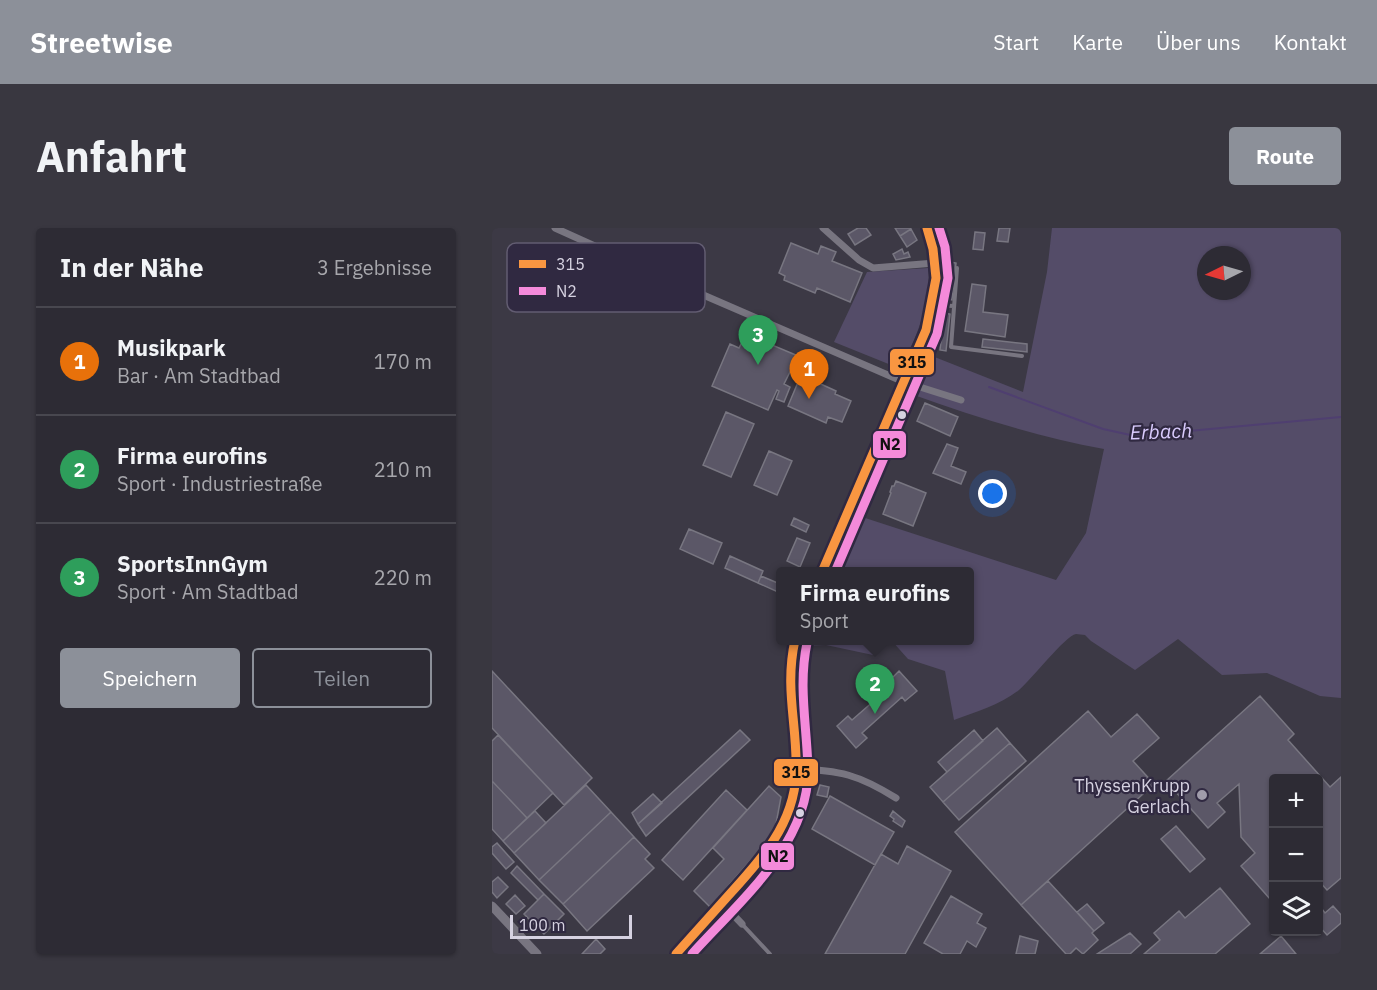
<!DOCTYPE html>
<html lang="de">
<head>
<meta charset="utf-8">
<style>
  :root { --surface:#2d2b34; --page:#393740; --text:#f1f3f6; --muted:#a7a7ac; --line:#48474f; --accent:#8c9099 }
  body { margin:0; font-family:"IBM Plex Sans",sans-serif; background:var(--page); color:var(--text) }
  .controls { position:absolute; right:18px; bottom:18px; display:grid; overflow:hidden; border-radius:6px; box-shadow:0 2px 4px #0004 }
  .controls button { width:54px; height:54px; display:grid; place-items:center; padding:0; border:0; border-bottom:2px solid var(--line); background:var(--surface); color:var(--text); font:30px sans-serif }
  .compass { position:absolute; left:705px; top:18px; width:54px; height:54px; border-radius:50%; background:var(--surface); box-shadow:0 2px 4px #0004; rotate:265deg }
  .scale { position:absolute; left:18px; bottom:15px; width:122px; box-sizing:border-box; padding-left:6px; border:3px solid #d6d2e1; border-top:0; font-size:16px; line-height:21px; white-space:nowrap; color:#d6d2e1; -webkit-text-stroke:4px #302941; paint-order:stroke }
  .you { position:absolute; left:501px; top:266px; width:21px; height:21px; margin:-15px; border:4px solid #fff; border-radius:50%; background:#1a73e8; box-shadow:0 0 0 9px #1a73e833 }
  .badge { display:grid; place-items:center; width:39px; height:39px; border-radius:50%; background:var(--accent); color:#fff; font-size:20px; font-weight:700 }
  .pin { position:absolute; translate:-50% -50px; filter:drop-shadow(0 2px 3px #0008) }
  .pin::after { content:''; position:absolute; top:32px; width:21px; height:18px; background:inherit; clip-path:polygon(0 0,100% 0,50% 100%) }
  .popup { position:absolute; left:284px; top:339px; width:198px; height:78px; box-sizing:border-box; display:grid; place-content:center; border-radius:6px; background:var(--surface); filter:drop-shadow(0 2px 4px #0005); font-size:20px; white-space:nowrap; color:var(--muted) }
  .popup b { font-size:22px; color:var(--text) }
  .popup::after { content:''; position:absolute; left:50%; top:100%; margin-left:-12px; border:12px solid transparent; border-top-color:var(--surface) }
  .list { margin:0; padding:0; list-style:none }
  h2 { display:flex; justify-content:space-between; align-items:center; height:78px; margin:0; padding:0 24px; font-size:26px }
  h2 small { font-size:20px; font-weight:400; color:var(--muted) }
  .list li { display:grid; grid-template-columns:39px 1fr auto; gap:18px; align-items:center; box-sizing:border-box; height:108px; padding:0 24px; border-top:2px solid var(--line) }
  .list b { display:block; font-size:22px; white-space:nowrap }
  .list p { margin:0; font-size:20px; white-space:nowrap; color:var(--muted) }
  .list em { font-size:20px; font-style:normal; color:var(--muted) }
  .actions { display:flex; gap:12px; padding:18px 24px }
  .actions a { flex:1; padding:14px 0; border:2px solid var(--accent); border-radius:6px; text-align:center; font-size:21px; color:var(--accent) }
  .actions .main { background:var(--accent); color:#fff }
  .icon { flex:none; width:33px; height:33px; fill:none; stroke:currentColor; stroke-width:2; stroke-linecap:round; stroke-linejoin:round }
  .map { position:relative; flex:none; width:849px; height:726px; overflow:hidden; border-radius:6px }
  header { display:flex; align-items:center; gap:36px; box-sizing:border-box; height:84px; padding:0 30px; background:var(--accent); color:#fff }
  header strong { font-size:28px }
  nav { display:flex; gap:33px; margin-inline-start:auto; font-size:21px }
  .intro { display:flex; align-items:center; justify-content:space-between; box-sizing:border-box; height:144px; padding:0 36px }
  h1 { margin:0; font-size:42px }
  .button { padding:15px 27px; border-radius:6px; background:var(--accent); color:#fff; font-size:21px; font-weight:700 }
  main { display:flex; gap:36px; padding:0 36px }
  aside { flex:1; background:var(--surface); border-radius:6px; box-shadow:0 2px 4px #0004 }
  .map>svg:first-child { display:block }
  .green { fill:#544c68; fill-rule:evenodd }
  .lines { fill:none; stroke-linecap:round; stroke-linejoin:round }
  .stream { stroke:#4f3f70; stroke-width:2 }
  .building { fill:#5b5767; stroke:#787681; stroke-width:1.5 }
  .service { stroke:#787580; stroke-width:4 }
  .minor { stroke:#787580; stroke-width:7 }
  .tertiary { stroke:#787580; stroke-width:9 }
  .bus-1-casing { stroke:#302941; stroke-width:14 }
  .bus-2-casing { stroke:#302941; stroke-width:14 }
  .bus-1 { stroke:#f99641; stroke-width:9 }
  .bus-2 { stroke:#f48ada; stroke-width:9 }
  .bus-dot { fill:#d6d2e1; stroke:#302941; stroke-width:2 }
  .poi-dot { fill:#a09caa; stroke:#302941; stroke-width:2 }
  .labels { text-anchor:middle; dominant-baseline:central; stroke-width:4.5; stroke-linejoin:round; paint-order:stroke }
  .poi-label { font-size:18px; fill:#d6d2e1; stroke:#302941; text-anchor:end }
  .water-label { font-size:20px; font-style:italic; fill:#d9cbfd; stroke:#302941 }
  .key { fill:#302941; stroke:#625c71; stroke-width:1.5 }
  .key-label { font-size:16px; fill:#d6d2e1 }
  .line-badge { stroke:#302941; stroke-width:2 }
  .pale-badge-label { font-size:16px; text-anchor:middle; font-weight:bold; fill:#111 }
</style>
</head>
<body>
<header>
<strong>Streetwise</strong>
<nav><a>Start</a><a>Karte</a><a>Über uns</a><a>Kontakt</a></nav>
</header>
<div class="intro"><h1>Anfahrt</h1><a class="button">Route</a></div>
<main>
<aside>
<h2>In der Nähe<small>3 Ergebnisse</small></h2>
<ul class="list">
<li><span class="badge" style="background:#e8710a">1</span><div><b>Musikpark</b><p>Bar · Am Stadtbad</p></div><em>170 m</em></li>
<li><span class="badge" style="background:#2e9e5b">2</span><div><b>Firma eurofins</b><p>Sport · Industriestraße</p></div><em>210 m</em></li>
<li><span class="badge" style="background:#2e9e5b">3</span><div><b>SportsInnGym</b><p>Sport · Am Stadtbad</p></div><em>220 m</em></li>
</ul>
<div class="actions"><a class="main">Speichern</a><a>Teilen</a></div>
</aside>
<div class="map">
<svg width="849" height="726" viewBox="0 0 849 726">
  <rect width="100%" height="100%" fill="#3c3945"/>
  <path class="green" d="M560,0H849V470L828,468L775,445L730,447L686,411L643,442L599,413L593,407C590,407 587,406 584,406C573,408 539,452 527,462C508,477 484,484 462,492L453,443L416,431L400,413L478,412V344H339L364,287L564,352L594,305L612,221C547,209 483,189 422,167L435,126L531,164L555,44ZM714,27H750V63H714Z
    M436,40C440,66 424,123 404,139L342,114L375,44Z
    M310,413V412L398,413L381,427L334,417L309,418Z"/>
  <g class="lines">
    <path class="stream" d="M497,159L611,201L643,208L849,189"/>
  </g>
  <path class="building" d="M366,0H374L379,7L363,17L356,6Z
    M403,0H418L419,1L408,8Z
    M507,0H518L516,14L505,13Z
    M419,1L425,12L415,19L408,8Z
    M483,4L493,5L491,22L481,21Z
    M299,15L326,26L329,18L344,24L340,33L370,45L358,74L325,60L323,65L292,52L293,48L287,45Z
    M410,21L412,26L416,24L418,29L404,32L401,26Z
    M458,34L464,35L460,72L454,71Z
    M480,56L494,58L491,84L516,87L513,109L473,103Z
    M452,85L458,86L454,123L448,122Z
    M254,106L306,128L292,156L298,159L292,174L284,171L287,163L285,162L276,182L220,158L238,116L247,120Z
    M491,111L535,116V124L490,119Z
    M309,147L344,163L343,166L359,173L350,194L336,189L334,195L296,178Z
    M433,175L466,189L458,208L425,193Z
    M234,184L262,196L239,249L211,237Z
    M455,216L466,220L459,238L474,244L469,256L441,245Z
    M277,223L300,233L285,267L262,257Z
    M404,253L434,265L421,298L391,286L399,265L398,264L400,258H402Z
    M302,290L317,297L314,304L299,297Z
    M197,301L230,315L221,336L188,321Z
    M305,310L318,315L308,339L295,333Z
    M238,328L271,343L266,355L233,340Z
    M269,348L288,356L286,364L266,355Z
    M0,443L100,550L72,577L0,500Z
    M407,443L425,463L413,473L410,469L370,505L375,510L364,520L345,498L356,488L360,492L399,458L396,454Z
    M768,468L802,506L796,512L838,559L849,549V650L835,662L826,652V550H782V668L778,671L749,638L763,625L749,609L747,556L725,575L733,584L716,600L674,553Z
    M596,483L619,509L645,486L667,510L641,533L662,556L529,677L463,604Z
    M505,500L518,515L451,574L438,559Z
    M248,502L258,512L154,608L146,596Z
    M482,502L491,513L455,544L446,534Z
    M6,507L61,565L35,590L0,553V513Z
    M518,515L534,533L467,592L451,574Z
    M0,553L35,590L11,613L0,601Z
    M94,557L119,584L47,652L22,625Z
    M328,557L337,559L335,569L325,567Z
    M277,558L289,569L284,596L273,616L218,679L202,663L232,631L221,620Z
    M234,562L255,582L191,652L170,632Z
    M161,566L170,575L146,596L140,585Z
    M338,568L402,604L383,637L320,601Z
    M43,583L54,595L22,625L11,613Z
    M401,583L413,593L410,599L401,593L402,591L398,588Z
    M119,584L142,609L71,676L47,652Z
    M684,598L713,631L698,644L669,611Z
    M142,609L158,626L153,631L162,640L95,703L71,676Z
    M5,615L22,634L14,641L0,625V619Z
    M415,618L459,643L413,726H333L389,626L406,636Z
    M25,638L52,666L46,672L19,645Z
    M6,649L16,659L5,670L0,664V654Z
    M556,653L602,703L600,705L606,712L591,726L584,720L578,726H574L529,677Z
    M728,660L758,696L723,726H652L668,712L662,705L687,683L693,690Z
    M52,666L72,686L52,706L32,686Z
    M23,667L33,678L24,686L14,676Z
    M459,668L490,686L485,695L494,700L484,719L475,713L468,726H451L432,715Z
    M595,676L612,695L602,703L585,684Z
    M841,678L849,687V695L835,707L826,697V684L830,681L833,685Z
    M638,705L649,716L638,726H605Z
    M528,708L546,713L543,726H524Z
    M789,708L804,726H768Z
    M104,711L113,721L108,726H90Z"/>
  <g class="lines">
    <path class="service" d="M465,40L459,119L530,128
      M440,77L462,78
      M250,696L278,726"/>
    <path class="minor" d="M63,0L209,66L412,154L469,172
      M331,0L367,32L381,40L443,35
      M330,344L434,102L444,50L441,21L435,0
      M304,541C348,542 367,547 404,570
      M230,675L250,696
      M184,726C201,707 218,688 236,668C269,633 304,596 304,544C304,498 290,459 303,412"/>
    <path class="tertiary" d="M0,678L45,726"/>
    <defs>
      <path id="bus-1" d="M330,344L434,102L444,50L441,21L435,0
        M184,726C201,707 219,687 236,668C269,632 302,596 304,546C306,498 292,462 303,412"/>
      <path id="bus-2" d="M343,344L445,106L456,50L453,19L447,0
        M200,726C246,675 317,616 316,542C315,498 306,458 315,415"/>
    </defs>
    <use href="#bus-1" class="bus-1-casing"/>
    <use href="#bus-2" class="bus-2-casing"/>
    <use href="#bus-1" class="bus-1"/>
    <use href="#bus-2" class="bus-2"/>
  </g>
  <g class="bus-dot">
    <circle cx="410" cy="187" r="5"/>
    <circle cx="308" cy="585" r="5"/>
  </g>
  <circle class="poi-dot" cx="710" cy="567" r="6"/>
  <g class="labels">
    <g class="poi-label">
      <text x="698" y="557">ThyssenKrupp<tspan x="698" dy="21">Gerlach</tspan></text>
    </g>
    <g class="water-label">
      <text transform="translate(669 203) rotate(-2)">Erbach</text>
    </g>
  </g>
  <rect x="15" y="15" width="198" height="69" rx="9" class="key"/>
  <rect x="27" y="32" width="27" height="8" fill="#f99641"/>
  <rect x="27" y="59" width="27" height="8" fill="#f48ada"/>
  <g class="key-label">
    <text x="64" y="42">315</text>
    <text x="64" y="69">N2</text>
  </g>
  <g class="line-badge">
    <rect x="397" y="120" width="46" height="28" rx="6" fill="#f99641"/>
    <rect x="380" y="202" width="35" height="29" rx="6" fill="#f48ada"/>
    <rect x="281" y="530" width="46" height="29" rx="6" fill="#f99641"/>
    <rect x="268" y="614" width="35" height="29" rx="6" fill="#f48ada"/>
  </g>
  <g class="pale-badge-label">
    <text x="420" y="140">315</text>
    <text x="398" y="222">N2</text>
    <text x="304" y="550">315</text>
    <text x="286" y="634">N2</text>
  </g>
</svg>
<div class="controls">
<button>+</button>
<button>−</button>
<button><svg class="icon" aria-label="layers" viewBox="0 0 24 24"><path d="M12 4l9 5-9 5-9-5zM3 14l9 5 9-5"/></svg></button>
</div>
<svg class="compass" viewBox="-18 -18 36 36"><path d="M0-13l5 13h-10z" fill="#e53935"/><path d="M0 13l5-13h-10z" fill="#a7a7ac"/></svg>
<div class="scale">100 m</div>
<div class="you"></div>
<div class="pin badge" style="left:317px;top:171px;background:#e8710a">1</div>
<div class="pin badge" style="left:383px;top:486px;background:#2e9e5b">2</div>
<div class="popup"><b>Firma eurofins</b>Sport</div>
<div class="pin badge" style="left:266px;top:137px;background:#2e9e5b">3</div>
</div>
</main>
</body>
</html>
